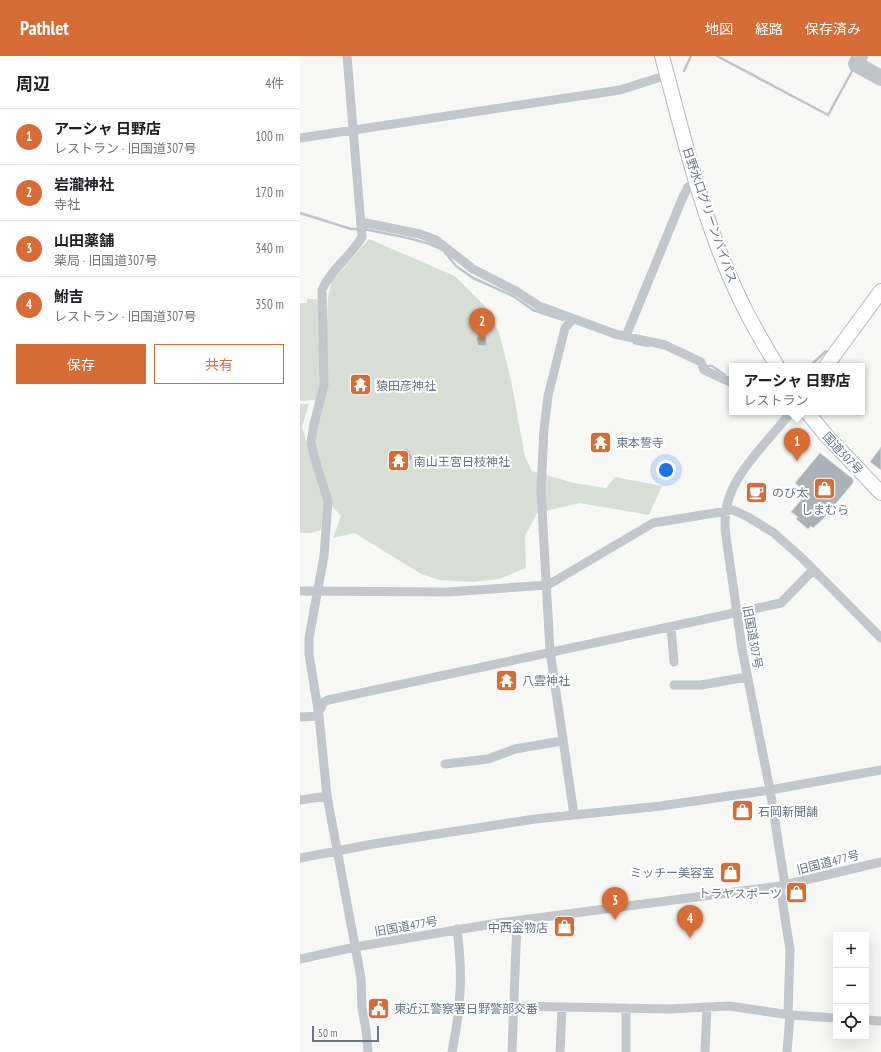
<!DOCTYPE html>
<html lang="ja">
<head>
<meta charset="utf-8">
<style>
  :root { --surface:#fff; --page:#f2f2f2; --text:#202124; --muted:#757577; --line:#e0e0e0; --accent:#d66d36 }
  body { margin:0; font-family:"PT Sans Narrow","Noto Sans JP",sans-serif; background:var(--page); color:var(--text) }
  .controls { position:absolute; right:12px; bottom:12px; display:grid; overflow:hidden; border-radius:0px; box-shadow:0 4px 16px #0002 }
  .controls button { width:36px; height:36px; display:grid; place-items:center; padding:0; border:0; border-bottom:1px solid var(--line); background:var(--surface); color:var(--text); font:20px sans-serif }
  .scale { position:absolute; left:12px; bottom:10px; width:67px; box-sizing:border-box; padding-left:4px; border:2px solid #697583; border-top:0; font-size:11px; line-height:14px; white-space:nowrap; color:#697583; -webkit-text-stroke:3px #fff; paint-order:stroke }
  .you { position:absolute; left:366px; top:414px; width:14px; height:14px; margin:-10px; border:3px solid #fff; border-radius:50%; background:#1a73e8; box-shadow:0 0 0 6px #1a73e833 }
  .badge { display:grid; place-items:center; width:26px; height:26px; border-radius:50%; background:var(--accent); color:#fff; font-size:13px; font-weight:700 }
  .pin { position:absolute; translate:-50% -33px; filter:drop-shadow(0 1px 2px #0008) }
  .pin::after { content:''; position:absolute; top:21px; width:14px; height:12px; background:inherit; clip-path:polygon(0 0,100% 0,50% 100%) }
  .popup { position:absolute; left:429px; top:307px; width:136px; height:52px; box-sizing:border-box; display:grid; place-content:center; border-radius:0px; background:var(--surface); filter:drop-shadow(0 1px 3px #0005); font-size:13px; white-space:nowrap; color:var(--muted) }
  .popup b { font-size:15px; color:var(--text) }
  .popup::after { content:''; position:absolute; left:50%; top:100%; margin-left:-8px; border:8px solid transparent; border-top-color:var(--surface) }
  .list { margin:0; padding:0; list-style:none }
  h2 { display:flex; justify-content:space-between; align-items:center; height:52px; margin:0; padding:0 16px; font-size:17px }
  h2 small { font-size:13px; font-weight:400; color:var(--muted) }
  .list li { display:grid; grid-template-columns:26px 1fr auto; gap:12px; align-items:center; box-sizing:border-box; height:56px; padding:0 16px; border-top:1px solid var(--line) }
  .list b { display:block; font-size:15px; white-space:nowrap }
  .list p { margin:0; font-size:13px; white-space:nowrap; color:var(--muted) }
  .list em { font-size:13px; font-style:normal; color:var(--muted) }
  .actions { display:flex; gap:8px; padding:12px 16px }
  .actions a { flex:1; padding:9px 0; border:1px solid var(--accent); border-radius:0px; text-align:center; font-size:14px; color:var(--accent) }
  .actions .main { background:var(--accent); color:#fff }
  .icon { flex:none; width:22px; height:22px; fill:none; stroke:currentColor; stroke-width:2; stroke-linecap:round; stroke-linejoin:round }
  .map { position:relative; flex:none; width:581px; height:996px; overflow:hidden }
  header { display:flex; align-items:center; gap:24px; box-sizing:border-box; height:56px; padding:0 20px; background:var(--accent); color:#fff }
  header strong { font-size:19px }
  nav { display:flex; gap:22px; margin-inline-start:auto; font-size:14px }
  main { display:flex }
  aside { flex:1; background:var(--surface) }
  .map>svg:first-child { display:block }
  .green { fill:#d8ded6 }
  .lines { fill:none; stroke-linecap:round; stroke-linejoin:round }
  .stream { stroke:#bdc5cb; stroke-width:2.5 }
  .river { stroke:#bdc5cb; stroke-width:16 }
  .building { fill:#abb1b7; stroke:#d9d9d7 }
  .highway-casing { stroke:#b6b9bc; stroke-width:16 }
  .minor { stroke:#c3c6ca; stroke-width:9 }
  .highway { stroke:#fff; stroke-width:14 }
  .labels { text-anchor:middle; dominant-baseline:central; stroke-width:4; stroke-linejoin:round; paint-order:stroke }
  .street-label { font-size:12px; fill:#697583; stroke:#fff }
  .poi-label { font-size:12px; fill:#697583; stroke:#fff; text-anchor:start }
</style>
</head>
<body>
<header>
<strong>Pathlet</strong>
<nav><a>地図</a><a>経路</a><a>保存済み</a></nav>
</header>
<main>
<aside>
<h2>周辺<small>4件</small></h2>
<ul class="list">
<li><span class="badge">1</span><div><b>アーシャ 日野店</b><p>レストラン · 旧国道307号</p></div><em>100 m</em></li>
<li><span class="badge">2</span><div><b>岩瀧神社</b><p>寺社</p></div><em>170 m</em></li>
<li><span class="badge">3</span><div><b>山田薬舗</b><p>薬局 · 旧国道307号</p></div><em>340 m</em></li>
<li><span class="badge">4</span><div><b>鮒吉</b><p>レストラン · 旧国道307号</p></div><em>350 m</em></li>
</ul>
<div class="actions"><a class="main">保存</a><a>共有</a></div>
</aside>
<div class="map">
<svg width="581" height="996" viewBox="0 0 581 996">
  <rect width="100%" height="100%" fill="#f7f7f5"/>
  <path class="green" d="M69,183L155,220L184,249L199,276L211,324L225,401L232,415L274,427L306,432L315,421L362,430L349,459L280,447L237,457L225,480L226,512L199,523L172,526L140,524L121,518L55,477L33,482L41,460L30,448V436L16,393L15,375L24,342L28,240L32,225Z
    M7,243H17L19,246L21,329L16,344L0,345V247H7Z
    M0,348H9L2,371L24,446L21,474L11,477H0Z"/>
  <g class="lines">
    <path class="stream" d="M417,0L528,59L556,8
      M384,15L391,0
      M0,157L51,173H59
      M64,173L108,182L130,188L143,194L156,210L173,222L213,240L233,254L263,264
      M334,287L348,290
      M405,310H412L425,319
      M510,310L526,295"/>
    <path class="river" d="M560,0L556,8L581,22"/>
  </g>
  <path class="building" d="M186,280L187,289L178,290L176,281Z
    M581,391V414L570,406Z
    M107,392L113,402L94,415L87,402Z
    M520,397L553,423V427L523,463L513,472L511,470L508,473L496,463L498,461L491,456L507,437L495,427Z"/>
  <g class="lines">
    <defs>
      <path id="highway" d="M362,0C384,82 403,167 440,243C451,267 464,288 477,310
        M526,310L581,235
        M507,356L525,378L581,437"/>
    </defs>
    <use href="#highway" class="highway-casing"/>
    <path class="minor" d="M47,0L62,181C51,200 31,213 22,234L24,329L14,368L11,386L14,400L28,445L24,500L9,582V598L19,660L27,740L61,922L62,952L66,974L68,996
      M0,82L320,34L358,22
      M61,166L120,178L136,184L173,213L216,235L239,250L315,278L365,289L401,306L404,314L432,327
      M273,263L265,272L248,340L244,373L241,435L250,595L274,759
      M326,280L382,143L388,131L397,126
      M0,535L148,536L248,529L353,467L433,454L448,461L474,477L502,502L581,582
      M371,571L374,606
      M374,629H401L447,621
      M18,657L24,646L28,644L481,547L513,514
      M0,661L19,660
      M145,708L188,703L215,693L262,685
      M0,744L27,740
      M0,802L73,788L235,763L361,750L470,734L581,714
      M485,829L470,734L442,593L425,473C425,467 425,460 426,454C431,418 469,385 491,356
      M480,830L490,894L488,958
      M0,903L55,891L198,867L480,830L581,806
      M213,950L369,953L429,950L490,959L536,962
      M326,952V996
      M566,964L581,965
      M152,996C161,951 163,918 157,873
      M212,996L217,865
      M260,996L262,951
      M405,996L407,951
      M487,996L490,959"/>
    <use href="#highway" class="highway"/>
  </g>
  <defs>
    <symbol id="temple-square" viewBox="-11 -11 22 22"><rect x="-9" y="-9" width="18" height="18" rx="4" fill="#d66d36" stroke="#fff"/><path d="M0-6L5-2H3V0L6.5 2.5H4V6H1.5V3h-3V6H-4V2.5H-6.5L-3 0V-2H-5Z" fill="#fff"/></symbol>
    <symbol id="shop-square" viewBox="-11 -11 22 22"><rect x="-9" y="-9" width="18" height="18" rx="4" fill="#d66d36" stroke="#fff"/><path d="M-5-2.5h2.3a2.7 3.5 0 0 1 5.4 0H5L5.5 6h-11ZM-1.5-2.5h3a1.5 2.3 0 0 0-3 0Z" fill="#fff"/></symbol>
    <symbol id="cafe-square" viewBox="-11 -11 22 22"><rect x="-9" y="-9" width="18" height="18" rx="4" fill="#d66d36" stroke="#fff"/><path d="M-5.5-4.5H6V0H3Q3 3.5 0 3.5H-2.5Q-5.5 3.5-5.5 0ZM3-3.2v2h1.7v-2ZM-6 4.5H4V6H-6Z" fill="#fff"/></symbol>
    <symbol id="civic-square" viewBox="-11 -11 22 22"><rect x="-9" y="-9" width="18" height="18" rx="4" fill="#d66d36" stroke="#fff"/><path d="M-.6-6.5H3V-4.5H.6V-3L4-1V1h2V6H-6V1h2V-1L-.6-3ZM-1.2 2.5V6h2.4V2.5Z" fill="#fff"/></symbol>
  </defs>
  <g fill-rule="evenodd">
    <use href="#temple-square" x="48" y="316" width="25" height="25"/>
    <use href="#temple-square" x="288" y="374" width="25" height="25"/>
    <use href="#temple-square" x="86" y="392" width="25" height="25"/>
    <use href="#shop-square" x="512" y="420" width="25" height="25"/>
    <use href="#cafe-square" x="444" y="424" width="25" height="25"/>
    <use href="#temple-square" x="194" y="612" width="25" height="25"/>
    <use href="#shop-square" x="430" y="742" width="25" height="25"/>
    <use href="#shop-square" x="418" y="804" width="25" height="25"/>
    <use href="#shop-square" x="484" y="824" width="25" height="25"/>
    <use href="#shop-square" x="252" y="858" width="25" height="25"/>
    <use href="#civic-square" x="66" y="940" width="25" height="25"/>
  </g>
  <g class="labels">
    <g class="street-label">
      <text transform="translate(410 159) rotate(71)">日野水口グリーンバイパス</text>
      <text transform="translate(543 397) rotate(47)">国道307号</text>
      <text transform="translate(453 581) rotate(80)">旧国道307号</text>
      <text transform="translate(528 806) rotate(-14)">旧国道477号</text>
      <text transform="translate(106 870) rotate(-10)">旧国道477号</text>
    </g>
    <g class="poi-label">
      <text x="76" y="329">猿田彦神社</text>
      <text x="316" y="386">東本誓寺</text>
      <text x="114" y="405">南山王宮日枝神社</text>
      <text x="472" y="436">のび太</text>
      <text x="525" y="453" text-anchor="middle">しまむら</text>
      <text x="222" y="624">八雲神社</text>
      <text x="458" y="755">石岡新聞舗</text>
      <text x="414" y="816" text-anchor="end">ミッチー美容室</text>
      <text x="482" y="837" text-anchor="end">トラヤスポーツ</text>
      <text x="248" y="871" text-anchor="end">中西金物店</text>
      <text x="94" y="952">東近江警察署日野警部交番</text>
    </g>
  </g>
</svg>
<div class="controls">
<button>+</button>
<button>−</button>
<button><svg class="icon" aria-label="locate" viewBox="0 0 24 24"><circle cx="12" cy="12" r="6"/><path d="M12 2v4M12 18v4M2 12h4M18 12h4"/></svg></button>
</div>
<div class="scale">50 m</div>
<div class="you"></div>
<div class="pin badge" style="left:497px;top:405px">1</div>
<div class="popup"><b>アーシャ 日野店</b>レストラン</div>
<div class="pin badge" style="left:182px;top:285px">2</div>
<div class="pin badge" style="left:315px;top:864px">3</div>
<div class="pin badge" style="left:390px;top:882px">4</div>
</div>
</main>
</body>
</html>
